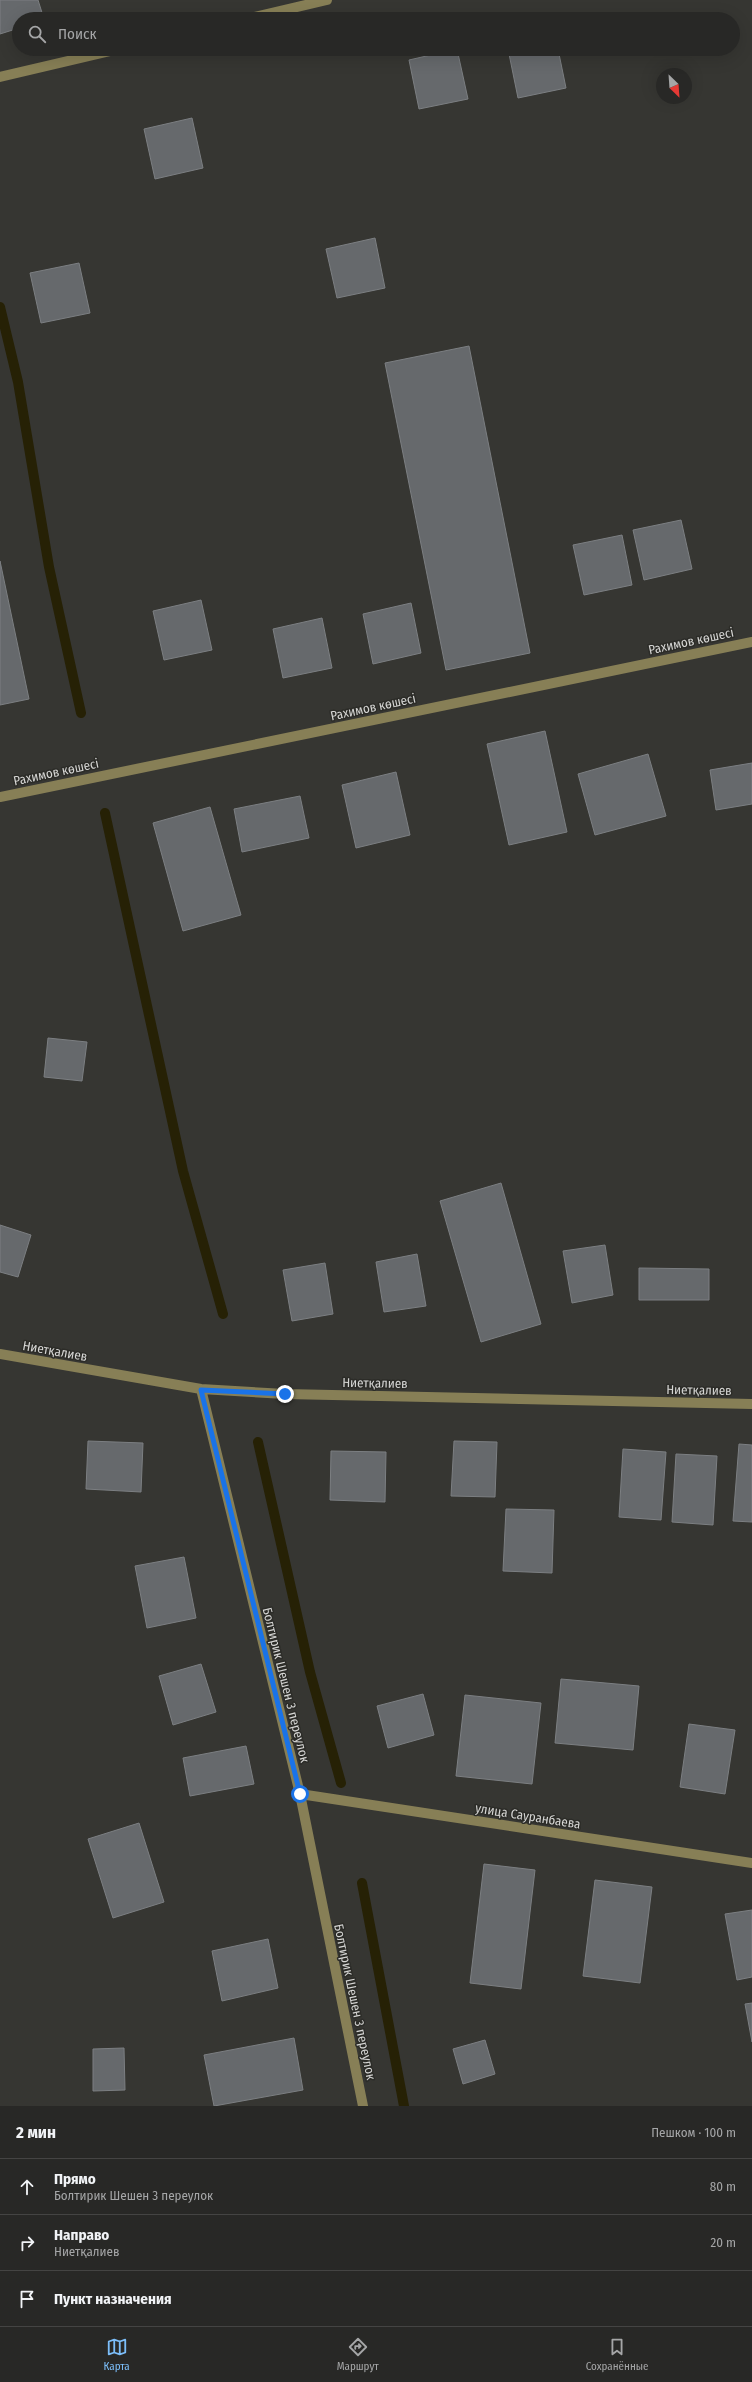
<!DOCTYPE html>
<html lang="ru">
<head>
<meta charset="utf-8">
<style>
  :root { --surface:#282826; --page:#343432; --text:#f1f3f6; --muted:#a5a6a7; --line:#444443; --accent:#7cbef9 }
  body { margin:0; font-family:"Fira Sans Condensed",sans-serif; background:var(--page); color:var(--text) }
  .compass { position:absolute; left:656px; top:68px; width:36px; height:36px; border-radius:50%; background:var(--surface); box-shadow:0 4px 16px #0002; rotate:155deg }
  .stop { position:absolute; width:12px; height:12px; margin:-9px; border:3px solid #1a73e8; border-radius:50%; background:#fff }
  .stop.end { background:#1a73e8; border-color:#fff; box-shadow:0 1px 4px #0008 }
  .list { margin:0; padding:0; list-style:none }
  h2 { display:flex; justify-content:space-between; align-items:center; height:52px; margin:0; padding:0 16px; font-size:17px }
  h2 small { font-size:13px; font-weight:400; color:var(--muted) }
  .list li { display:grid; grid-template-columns:26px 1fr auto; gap:12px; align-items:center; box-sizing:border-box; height:56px; padding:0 16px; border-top:1px solid var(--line) }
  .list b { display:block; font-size:15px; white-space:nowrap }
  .list p { margin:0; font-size:13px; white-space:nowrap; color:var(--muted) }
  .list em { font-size:13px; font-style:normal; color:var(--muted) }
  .icon { flex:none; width:22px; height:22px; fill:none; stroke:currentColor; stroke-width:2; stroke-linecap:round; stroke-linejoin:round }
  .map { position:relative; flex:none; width:752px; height:2106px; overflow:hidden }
  .search { position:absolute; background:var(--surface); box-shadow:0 4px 16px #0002; left:12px; right:12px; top:12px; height:44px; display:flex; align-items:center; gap:10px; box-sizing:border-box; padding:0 14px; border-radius:22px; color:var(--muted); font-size:15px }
  .sheet { height:220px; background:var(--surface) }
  nav { display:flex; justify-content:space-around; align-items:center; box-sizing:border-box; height:56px; border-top:1px solid var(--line); background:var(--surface); font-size:11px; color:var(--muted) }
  nav a { display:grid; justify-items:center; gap:2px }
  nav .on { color:var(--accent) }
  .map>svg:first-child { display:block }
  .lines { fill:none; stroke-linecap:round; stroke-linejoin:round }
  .stream { stroke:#262105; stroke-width:10 }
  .building { fill:#66696c; stroke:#7c7f82 }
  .minor { stroke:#877f56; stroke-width:10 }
  .route { stroke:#1a73e8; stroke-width:5 }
  .labels { text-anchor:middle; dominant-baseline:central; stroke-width:3; stroke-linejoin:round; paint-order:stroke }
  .street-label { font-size:13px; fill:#d6d6d4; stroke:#2c2c28 }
</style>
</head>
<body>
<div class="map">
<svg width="752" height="2106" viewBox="0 0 752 2106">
  <rect width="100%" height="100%" fill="#363632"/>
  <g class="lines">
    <path class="stream" d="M0,307L18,382L49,567L81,713
      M105,813L183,1171L223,1314
      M258,1442L310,1672L341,1783
      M362,1883L404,2106"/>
  </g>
  <path class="building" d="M0,0H38L44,19H19V28L0,34Z
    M457,49L468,99L419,109L409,60Z
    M508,49H558L566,88L518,98Z
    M192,118L203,168L155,179L144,129Z
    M375,238L385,288L337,298L326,249Z
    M79,263L90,313L41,323L30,273Z
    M469,346L530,653L446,670L385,363Z
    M681,520L692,569L644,580L633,530Z
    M622,535L632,585L584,595L573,545Z
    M0,561L29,699L0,705Z
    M201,600L212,650L164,660L153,611Z
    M411,603L421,653L373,664L363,614Z
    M322,618L332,668L283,678L273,629Z
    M545,731L567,832L509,845L487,744Z
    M648,754L666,816L595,835L578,774Z
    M752,763V804L716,810L710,770Z
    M396,772L410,835L356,848L342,785Z
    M300,796L309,838L242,852L234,809Z
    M210,807L241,915L183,931L153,823Z
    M48,1038L87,1042L82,1081L44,1077Z
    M501,1183L541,1324L481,1342L440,1201Z
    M0,1225L31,1235L18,1277L0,1272Z
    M605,1245L613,1295L572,1303L563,1251Z
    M417,1254L426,1306L384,1312L376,1262Z
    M325,1263L333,1314L292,1321L283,1270Z
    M639,1268L709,1269V1300H639Z
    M88,1441L143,1443L141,1492L86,1489Z
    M454,1441L497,1442L495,1497L451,1496Z
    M739,1444L752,1445V1522L733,1521Z
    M623,1449L666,1452L661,1520L619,1517Z
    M331,1451L386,1452L385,1502L330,1500Z
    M676,1454L717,1456L713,1525L672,1522Z
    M506,1509L554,1510L552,1573L503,1571Z
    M184,1557L196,1618L147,1628L135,1566Z
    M201,1664L216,1712L173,1725L159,1676Z
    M561,1679L639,1686L633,1750L555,1743Z
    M423,1694L434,1735L388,1748L377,1706Z
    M465,1695L541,1703L532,1784L456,1776Z
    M689,1724L735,1730L725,1794L680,1787Z
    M246,1746L254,1784L190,1796L183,1758Z
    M139,1823L164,1902L113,1918L88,1839Z
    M484,1864L535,1870L521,1989L470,1983Z
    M595,1880L652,1887L640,1983L583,1976Z
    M752,1910V1977L737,1980L725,1914Z
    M268,1939L278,1988L222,2001L212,1951Z
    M752,2003V2042L745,2004Z
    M294,2038L303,2090L214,2106L204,2055Z
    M485,2040L495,2074L463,2084L453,2049Z
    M124,2048L125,2090L93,2091V2049Z"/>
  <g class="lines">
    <path class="minor" d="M246,19L327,0
      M0,77L119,49
      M0,797L752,642
      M0,1354L201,1389L285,1394L752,1404
      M201,1389L300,1794L363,2106
      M300,1794L752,1863"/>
  </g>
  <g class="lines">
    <path class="route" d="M285,1394L201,1390L300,1794"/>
  </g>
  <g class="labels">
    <g class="street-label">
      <text transform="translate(691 641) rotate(-12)">Рахимов көшесі</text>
      <text transform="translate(373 707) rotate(-12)">Рахимов көшесі</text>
      <text transform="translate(56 772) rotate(-12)">Рахимов көшесі</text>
      <text transform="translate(55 1351) rotate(10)">Ниетқалиев</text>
      <text transform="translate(375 1383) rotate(1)">Ниетқалиев</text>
      <text transform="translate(699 1390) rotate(1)">Ниетқалиев</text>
      <text transform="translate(286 1685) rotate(76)">Болтирик Шешен 3 переулок</text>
      <text transform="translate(528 1816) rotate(9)">улица Сауранбаева</text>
      <text transform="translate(355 2002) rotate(78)">Болтирик Шешен 3 переулок</text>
    </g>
  </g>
</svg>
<svg class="compass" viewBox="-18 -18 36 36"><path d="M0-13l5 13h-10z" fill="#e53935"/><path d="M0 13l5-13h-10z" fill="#a5a6a7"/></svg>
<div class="stop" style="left:300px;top:1794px"></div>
<div class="stop end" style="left:285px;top:1394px"></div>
<div class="search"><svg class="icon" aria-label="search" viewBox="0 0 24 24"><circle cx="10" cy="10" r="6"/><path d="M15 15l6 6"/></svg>Поиск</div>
</div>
<section class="sheet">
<h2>2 мин<small>Пешком · 100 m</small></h2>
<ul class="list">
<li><svg class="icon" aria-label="ahead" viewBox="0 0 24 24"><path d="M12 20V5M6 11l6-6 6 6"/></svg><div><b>Прямо</b><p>Болтирик Шешен 3 переулок</p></div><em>80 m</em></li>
<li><svg class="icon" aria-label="right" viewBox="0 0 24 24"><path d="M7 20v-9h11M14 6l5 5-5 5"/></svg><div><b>Направо</b><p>Ниетқалиев</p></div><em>20 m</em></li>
<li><svg class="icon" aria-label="arrive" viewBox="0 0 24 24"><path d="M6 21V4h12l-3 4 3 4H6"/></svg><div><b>Пункт назначения</b></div></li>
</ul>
</section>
<nav>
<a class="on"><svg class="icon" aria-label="map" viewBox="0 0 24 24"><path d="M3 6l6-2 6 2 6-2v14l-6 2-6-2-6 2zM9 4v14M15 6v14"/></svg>Карта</a>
<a><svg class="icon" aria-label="directions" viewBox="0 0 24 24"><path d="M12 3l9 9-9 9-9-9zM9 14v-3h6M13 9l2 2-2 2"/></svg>Маршрут</a>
<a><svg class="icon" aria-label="saved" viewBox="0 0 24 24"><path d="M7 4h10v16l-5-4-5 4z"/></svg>Сохранённые</a>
</nav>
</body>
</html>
